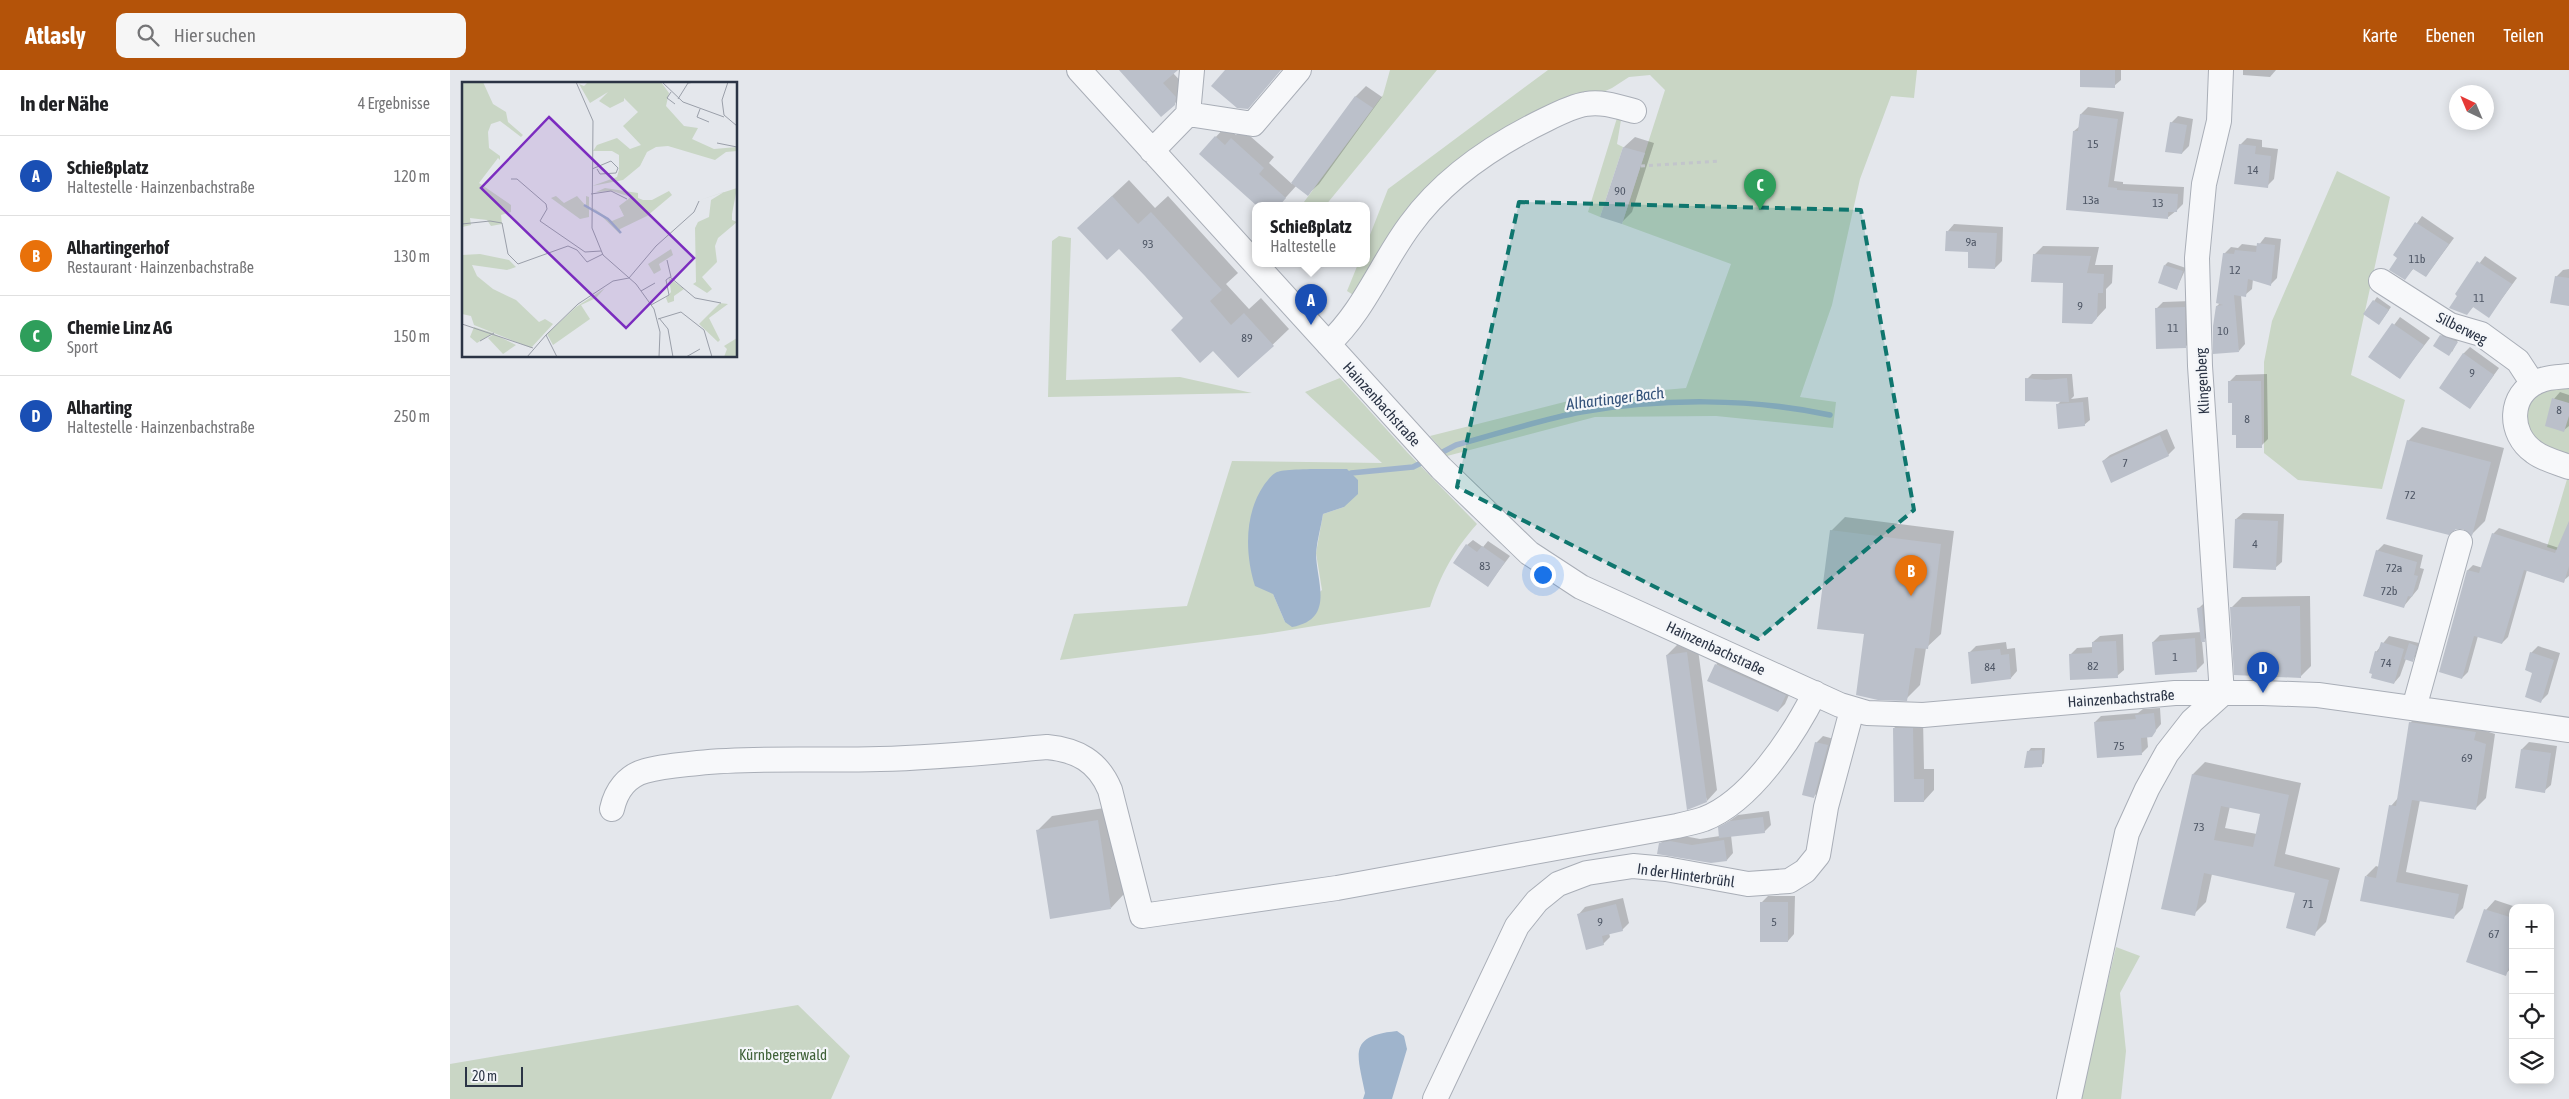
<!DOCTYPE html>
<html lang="de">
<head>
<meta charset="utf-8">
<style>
  :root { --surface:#fff; --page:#f6f6f6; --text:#202124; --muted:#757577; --line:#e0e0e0; --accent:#b45309 }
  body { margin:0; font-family:"Asap Condensed",sans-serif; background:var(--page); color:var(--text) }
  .controls { position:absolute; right:15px; bottom:15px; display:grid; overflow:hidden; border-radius:10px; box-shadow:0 2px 12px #0003 }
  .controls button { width:45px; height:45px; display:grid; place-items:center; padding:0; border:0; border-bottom:1px solid var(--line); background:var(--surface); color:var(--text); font:25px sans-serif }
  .compass { position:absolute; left:1999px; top:15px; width:45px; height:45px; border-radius:50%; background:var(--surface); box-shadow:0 2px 12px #0003; rotate:316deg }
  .scale { position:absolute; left:15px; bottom:12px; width:58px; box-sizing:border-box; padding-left:5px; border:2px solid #2b3445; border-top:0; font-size:14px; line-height:18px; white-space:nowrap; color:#2b3445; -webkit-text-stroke:4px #f4f6f9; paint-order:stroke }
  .you { position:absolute; left:1092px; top:504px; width:18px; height:18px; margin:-12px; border:4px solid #fff; border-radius:50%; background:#1a73e8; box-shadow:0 0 0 8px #1a73e833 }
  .badge { display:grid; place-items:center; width:32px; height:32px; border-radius:50%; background:var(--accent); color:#fff; font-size:16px; font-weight:700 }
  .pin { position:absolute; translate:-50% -41px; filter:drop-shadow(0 1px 2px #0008) }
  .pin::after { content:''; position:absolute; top:26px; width:18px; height:15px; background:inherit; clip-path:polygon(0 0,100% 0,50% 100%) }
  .popup { position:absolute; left:802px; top:132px; width:118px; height:65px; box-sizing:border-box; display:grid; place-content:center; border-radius:10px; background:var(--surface); filter:drop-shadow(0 1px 4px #0005); font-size:16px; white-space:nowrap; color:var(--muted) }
  .popup b { font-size:19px; color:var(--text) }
  .popup::after { content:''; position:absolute; left:50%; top:100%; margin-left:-10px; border:10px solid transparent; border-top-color:var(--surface) }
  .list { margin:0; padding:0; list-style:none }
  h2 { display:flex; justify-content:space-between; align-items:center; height:65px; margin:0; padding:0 20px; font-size:21px }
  h2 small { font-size:16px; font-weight:400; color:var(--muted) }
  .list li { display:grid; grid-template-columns:32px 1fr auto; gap:15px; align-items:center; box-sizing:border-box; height:80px; padding:0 20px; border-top:1px solid var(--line) }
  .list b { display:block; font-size:19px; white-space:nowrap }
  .list p { margin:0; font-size:16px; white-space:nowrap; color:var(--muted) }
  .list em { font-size:16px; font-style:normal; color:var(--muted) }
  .icon { flex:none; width:28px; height:28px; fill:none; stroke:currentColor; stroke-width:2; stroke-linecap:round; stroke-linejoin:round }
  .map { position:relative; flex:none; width:2119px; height:1029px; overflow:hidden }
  header { display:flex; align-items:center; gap:30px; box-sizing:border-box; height:70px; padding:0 25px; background:var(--accent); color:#fff }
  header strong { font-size:24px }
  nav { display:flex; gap:28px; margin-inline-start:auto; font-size:18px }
  .search { width:350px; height:45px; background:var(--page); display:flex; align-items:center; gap:12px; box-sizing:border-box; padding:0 18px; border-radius:10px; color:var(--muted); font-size:19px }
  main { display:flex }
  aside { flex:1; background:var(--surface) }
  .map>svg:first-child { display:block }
  .green { fill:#c9d6c5; fill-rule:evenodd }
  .water { fill:#9fb4cc }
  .shadow { fill:#0003; fill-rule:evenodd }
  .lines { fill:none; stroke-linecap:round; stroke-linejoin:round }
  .stream { stroke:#9fb4cc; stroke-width:5.5 }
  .building { fill:#bbc0ca; fill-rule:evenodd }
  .minor-casing { stroke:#a9aeb7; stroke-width:26 }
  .path { stroke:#c2c5cb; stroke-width:3; stroke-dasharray:4 4; stroke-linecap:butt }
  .minor { stroke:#f7f8fa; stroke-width:24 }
  .marked { fill:#0f766e; fill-opacity:0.2; stroke:#0f766e; stroke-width:4; stroke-dasharray:10 6; stroke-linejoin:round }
  .labels { text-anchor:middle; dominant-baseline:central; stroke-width:4.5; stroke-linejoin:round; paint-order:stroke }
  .number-label { font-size:12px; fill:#4f5766 }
  .street-label { font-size:15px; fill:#2b3445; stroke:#f4f6f9 }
  .park-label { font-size:15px; fill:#3f6138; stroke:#f4f6f9 }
  .water-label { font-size:16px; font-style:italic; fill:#34527a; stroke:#f4f6f9 }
  .inset-river { fill:none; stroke:#9fb4cc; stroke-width:2.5 }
  .inset-road { fill:none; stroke:#9a9fa9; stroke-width:1 }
  .view { fill:#7b2cbf; fill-opacity:0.15; stroke:#7b2cbf; stroke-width:2.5 }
  .inset-edge { fill:none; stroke:#2b3445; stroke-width:2.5 }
</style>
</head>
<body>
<header>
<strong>Atlasly</strong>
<div class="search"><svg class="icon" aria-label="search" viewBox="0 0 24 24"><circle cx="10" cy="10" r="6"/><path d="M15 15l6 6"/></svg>Hier suchen</div>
<nav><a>Karte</a><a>Ebenen</a><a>Teilen</a></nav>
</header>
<main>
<aside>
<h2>In der Nähe<small>4 Ergebnisse</small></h2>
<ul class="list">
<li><span class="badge" style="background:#1a4fb4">A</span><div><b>Schießplatz</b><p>Haltestelle · Hainzenbachstraße</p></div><em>120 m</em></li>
<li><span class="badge" style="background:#e8710a">B</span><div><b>Alhartingerhof</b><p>Restaurant · Hainzenbachstraße</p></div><em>130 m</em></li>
<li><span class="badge" style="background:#2e9e5b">C</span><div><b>Chemie Linz AG</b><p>Sport</p></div><em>150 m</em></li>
<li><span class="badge" style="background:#1a4fb4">D</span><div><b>Alharting</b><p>Haltestelle · Hainzenbachstraße</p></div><em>250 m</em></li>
</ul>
</aside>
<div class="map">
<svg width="2119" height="1029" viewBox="0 0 2119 1029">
  <rect width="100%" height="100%" fill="#e4e7ec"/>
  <path class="green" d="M940,0H987L875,136H851L933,25Z
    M1098,0H1467L1464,28L1441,26L1410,109L1382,235L1350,327L1386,332L1383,358L1266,346L1145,347L997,386L980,366L1134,327L1236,318L1281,194L1172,154L1215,20L1200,5L1179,7L1162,18L1051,68L908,228L897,221L908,194H916V175L938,119Z
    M1167,48L1171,50L1167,74L1173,77L1150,147L1138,142Z
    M1887,101L1940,127L1901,305L1955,330L1932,419L1848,410L1814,383V292L1822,251Z
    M609,166L621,168L616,310L730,307L802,323L598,327L602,171Z
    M890,308L957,382L1027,454C1004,480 991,504 980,537L815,564L610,590L624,544L737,536L782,391L932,393L855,322ZM897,399L894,437L873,444L866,483L872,520L835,552L823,524Z
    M2119,313V390L2083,373L2071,348L2086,323Z
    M2118,406L2119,407V484L2097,477Z
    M1666,877L1690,886L1670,923L1676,981L1671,1029H1630Z
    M348,935L400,986L381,1029H0V994Z"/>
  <path class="water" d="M897,399L908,410V424L894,437L873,444C871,457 867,470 866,483C866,511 886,549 842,557L835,552L823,524L805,516C795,484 794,444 814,415C817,411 822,404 827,402C835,398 884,399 897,399Z
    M947,961L954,966L957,979L942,1029H913L915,1023C907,983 898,966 947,961Z"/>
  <path class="shadow" d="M671,0H726L723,3L736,17L735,23L724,34Z
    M1632,0H1671V10L1664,16Z
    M1793,0H1826L1820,7L1793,5Z
    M916,16L932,27L869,114L858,124L847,115L828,136H809L750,84L776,56L786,65L792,59L824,87L819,93L842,114L906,26Z
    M1638,37L1674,42L1664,111L1673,112V114L1734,117L1733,134L1726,141L1717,148L1617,139L1624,61L1630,56L1631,44Z
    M1728,46L1743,49L1739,76L1732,83L1721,53Z
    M1185,67L1204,73L1182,142L1172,152L1151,146L1174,77Z
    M1797,68L1812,70V77L1828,79L1824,109L1817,116L1790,75Z
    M679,110L705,138L718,126L788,203L776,214L799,239L811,228L839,259L789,307L669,177L628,158Z
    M1972,146L2004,168L1976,206L1964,198L1955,208L1949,187L1944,185Z
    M1504,154L1553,157L1552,191L1545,198L1498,161Z
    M1815,167L1831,169L1827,208L1820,215L1803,209L1802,219L1795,225H1791L1795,274L1789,281L1767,236L1770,233L1774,184L1781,177L1788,178L1792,174L1808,176Z
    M1593,176L1649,177L1645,195H1663L1662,213L1656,219V238L1642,253L1615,212L1584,185Z
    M2035,186L2067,208L2039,246L2024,236L2016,244L2006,224Z
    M1718,192L1736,198L1727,218L1715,195Z
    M2119,199V234L2106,207L2113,200Z
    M1927,227L1941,237L1932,250L1915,244Z
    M1741,231L1742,270L1735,277L1706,239L1713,232Z
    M1950,247L1980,268L1949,308L1920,287Z
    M1994,263L2009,268L2002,282L1991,266Z
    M2020,277L2049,298L2020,338L2013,284Z
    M1582,304H1622L1624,326L1621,329L1638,327L1640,350L1634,355L1607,335L1611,331L1577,309Z
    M1817,304L1818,369L1811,376L1783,332L1779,312L1786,305Z
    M2110,322L2119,325V356L2114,360L2104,329Z
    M1972,357L2054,378L2035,451L2022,464L1958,371Z
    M1717,359L1725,378L1718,385L1653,391L1660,385Z
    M1793,443L1834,444L1832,492L1825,498L1786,449Z
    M1395,447L1504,461L1491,564L1476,578L1470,615L1456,629L1415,563L1381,461Z
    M2119,454V506L2113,511L2077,500L2058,567L2052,573L2028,566L2018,602L2012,608L2018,500L2023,495L2033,498L2043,464L2049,458L2109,478Z
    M1023,470L1033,477L1038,471L1060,486L1038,515L1017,475Z
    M1934,474L1973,485L1970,498L1974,499L1968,519L1954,536L1927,481Z
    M1860,526L1861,596L1850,607L1781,538L1792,527Z
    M1756,531L1761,564L1752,571L1754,593L1747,600L1703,572L1710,565L1751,562L1749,538Z
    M1673,564L1674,600L1667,606L1620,585L1627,578L1643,577V572L1650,566Z
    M1939,566L1969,573L1965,587L1962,590L1956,589L1950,606L1944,613L1924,603L1926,582Z
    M1247,572L1267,720L1257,731L1217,585L1227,575Z
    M1556,572L1557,579L1565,578L1567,601L1561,608L1519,583L1526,576Z
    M2088,576L2110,583L2098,624L2091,631L2081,583Z
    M1273,588L1342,618L1335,634L1328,641L1266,594Z
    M1710,638L1711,654L1701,666H1697L1698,677L1692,683L1648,687L1645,652L1651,646L1688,643L1693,639Z
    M1970,643L2036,652L2033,660L2045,664L2036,728L2026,738L1970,730L1956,802L2018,815L2013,838L2003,848L1916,806L1926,796L1929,797L1941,736L1948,728L1960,653Z
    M1455,648H1473L1474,699H1484V720L1474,731H1445L1444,658Z
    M1373,666L1384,669L1371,720L1364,726L1366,673Z
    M2079,672L2107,676L2101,715L2094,721L2066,717L2072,679Z
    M1581,678H1595L1594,693L1591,696L1578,682Z
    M1755,692L1851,713L1835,784L1890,798L1876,852L1864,864L1847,822L1762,804L1756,832L1744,844L1743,704ZM1780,736L1811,743L1807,764L1775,758Z
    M661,737L674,824L661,838L588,760L602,746Z
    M1319,741L1321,755L1314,762L1281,765L1283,783L1277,790L1210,774L1217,767L1228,765L1250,769L1270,766L1269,758L1288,745Z
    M1318,826H1345L1344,864L1338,871L1311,833Z
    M1173,828L1179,853L1172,860L1159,863L1160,867L1153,874L1129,844L1135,837Z
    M2045,830L2069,838H2063V897L2055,904L2036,840Z"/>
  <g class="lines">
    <path class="stream" d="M987,385L1006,375C1047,364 1089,350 1131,342C1211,328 1301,328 1380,345
      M901,403L963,397L977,390"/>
  </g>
  <path class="building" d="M669,0H728L713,13L726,27L725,35L711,47Z
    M775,0H831L798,39L787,38L761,16Z
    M1630,0H1665V18L1630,17Z
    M905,26L923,38L858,126L841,113Z
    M1630,44L1668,49L1658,117L1667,118V120L1728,124L1727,142H1718V149L1616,140L1623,61H1628Z
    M1720,52L1737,55L1732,84L1715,82Z
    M765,66L775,75L781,68L814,98L809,104L836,128L829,136H807L749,84Z
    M1789,74L1806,76L1805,84L1821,86L1818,118L1784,114Z
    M1173,77L1195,83L1172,154L1150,147Z
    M662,126L688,154L701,142L772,220L760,231L781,255L794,243L824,276L788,308L763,281L750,293L721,260L733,248L695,206L669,179L657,190L627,158Z
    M1965,152L1999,174L1976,207L1963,199L1955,210L1939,200L1947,188L1943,185Z
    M1496,161L1547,163L1545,199L1518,198V182L1495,181Z
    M1807,173L1825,175L1821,216L1798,209L1796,227L1784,225L1789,282L1763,284V256L1766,236L1773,235L1766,233L1773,183L1784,184L1785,180L1806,182Z
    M1583,184L1641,186L1637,203L1654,204L1653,223H1648L1647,248L1642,254L1612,253L1613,213L1581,212Z
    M2027,191L2062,214L2039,248L2023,237L2017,245L1999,238L2007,226L2005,224Z
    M1714,195L1733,201L1727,220L1708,213Z
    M2105,206L2119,208V236L2100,233Z
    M1923,230L1939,240L1929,255L1913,244Z
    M1735,237L1736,278L1706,279L1705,238Z
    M1942,253L1974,275L1950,309L1918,287Z
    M1990,265L2008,272L1999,286L1983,276Z
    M2013,283L2044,305L2020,339L1989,318Z
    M1575,308L1596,310L1617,308L1619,332L1575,331Z
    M1778,311H1811L1812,378H1786V365H1782V333H1778Z
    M2102,328L2119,333V346L2114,362L2095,356Z
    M1633,332L1635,356L1608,359L1606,334Z
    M1710,365L1719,386L1661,413L1652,391Z
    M1957,370L2041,392L2022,466L2013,459H2006L1999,465L1936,449Z
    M1785,449L1828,451L1826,500L1783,498Z
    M2119,451V496L2114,513L2074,500L2052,574L2024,566L2012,609L1989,602L2017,500L2029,503L2042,463L2105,483Z
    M1380,460L1491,474L1478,579L1465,578L1457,631L1428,630L1406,625L1414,564L1367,559Z
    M1016,474L1027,482L1032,476L1055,492L1038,517L1003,493Z
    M1926,480L1967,492L1964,505L1968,506L1965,516L1962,527L1958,526L1954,538L1913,526Z
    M1850,536L1851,608L1784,605L1780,537Z
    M1752,537L1755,572H1751L1747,538Z
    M1745,568L1747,602L1705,605L1702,572Z
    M1666,571L1668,608L1620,610L1619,584L1642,583V572Z
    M1931,572L1954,579L1944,614L1921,608L1922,604L1919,603L1925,581L1928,582Z
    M1959,573L1967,576L1963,592L1954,589Z
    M1550,579L1551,585L1559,584L1561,609L1521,614L1518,582Z
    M1237,582L1257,732L1237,740L1216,585Z
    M2080,582L2104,590L2091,633L2075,627L2082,603L2075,600Z
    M1265,594L1336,625L1328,642L1257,611Z
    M1704,643L1706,661L1702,667L1691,668L1692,685L1647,688L1644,652L1686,649L1685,645Z
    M1959,652L2026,662L2024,670L2036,674L2026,740L1962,730L1946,812L2009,824L2004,849L1910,831L1915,806L1926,808L1939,735L1946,736Z
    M1443,658H1463L1464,709H1474V732H1444Z
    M1365,672L1378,675L1364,728L1352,725Z
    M2071,679L2101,683L2095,723L2065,718Z
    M1592,680V697L1574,698L1577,681Z
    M1742,704L1839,725L1824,796L1879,810L1865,866L1836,858L1845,823L1754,803L1745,846L1711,839ZM1771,736L1810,744L1803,777L1764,770Z
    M1313,747L1315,763L1269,768L1268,757L1280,751Z
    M648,750L661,839L600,849L586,760Z
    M1274,770L1277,791L1261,793L1207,784L1209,773L1220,771L1242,775Z
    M1310,832H1338V872H1310Z
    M1166,834L1173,861L1152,866L1154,875L1136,880L1127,844Z
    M2034,839L2063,848V885L2056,906L2016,892Z"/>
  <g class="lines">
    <defs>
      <path id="minor" d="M629,0L991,398L1079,483L1131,517L1390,635L1417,643L1473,645L1725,623H1813L1868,625L2119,660
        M738,44L803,54L849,0
        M702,81L738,44L742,0
        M1931,211L2000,255L2031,264L2068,291L2083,314
        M878,274C914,241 931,194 960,155C994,108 1045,74 1097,49C1109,43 1123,36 1136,34C1152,31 1169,37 1184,41
        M2119,306C2110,307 2097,307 2089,311C2058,324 2058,364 2084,382C2093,389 2108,393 2119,397
        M1964,638L2010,472
        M162,739C166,721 177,706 195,701C212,696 230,695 248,693C308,687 369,691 430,689C486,688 541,682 597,677C627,680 648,691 660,720L692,846L887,818L1227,756C1236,754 1245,752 1254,749C1301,731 1343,666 1365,623
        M985,1029L1067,856L1087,831L1108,814L1137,803L1183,796L1216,799L1298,814L1339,811L1355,801L1368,785L1376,737L1402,640
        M1619,1029L1677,763L1697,719L1717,683L1742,651L1772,624L1750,296L1747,188L1754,114L1769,51L1771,0"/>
    </defs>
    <use href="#minor" class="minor-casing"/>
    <path class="path" d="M1191,96L1269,91"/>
    <use href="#minor" class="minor"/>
  </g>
  <path class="marked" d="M1069,132L1411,140L1464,440L1308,569L1007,417Z"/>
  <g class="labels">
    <g class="number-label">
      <text x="1643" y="74">15</text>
      <text x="1803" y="100">14</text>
      <text x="1170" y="121">90</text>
      <text x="1641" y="130">13a</text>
      <text x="1708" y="133">13</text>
      <text x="1521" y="172">9a</text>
      <text x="698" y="174">93</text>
      <text x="1967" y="189">11b</text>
      <text x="1785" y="200">12</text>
      <text x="2029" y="228">11</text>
      <text x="1630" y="236">9</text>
      <text x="1723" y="258">11</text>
      <text x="1773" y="261">10</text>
      <text x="797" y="268">89</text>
      <text x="2022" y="303">9</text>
      <text x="2109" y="340">8</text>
      <text x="1797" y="349">8</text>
      <text x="1675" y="393">7</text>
      <text x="1960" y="425">72</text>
      <text x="1805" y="474">4</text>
      <text x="1035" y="496">83</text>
      <text x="1944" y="498">72a</text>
      <text x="1939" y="521">72b</text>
      <text x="1725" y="587">1</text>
      <text x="1936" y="593">74</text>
      <text x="1643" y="596">82</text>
      <text x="1540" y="597">84</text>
      <text x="1669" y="676">75</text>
      <text x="2017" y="688">69</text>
      <text x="1749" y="757">73</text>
      <text x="1858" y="834">71</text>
      <text x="1150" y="852">9</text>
      <text x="1324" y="852">5</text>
      <text x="2044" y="864">67</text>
    </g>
    <g class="street-label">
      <text transform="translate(2012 258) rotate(26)">Silberweg</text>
      <text transform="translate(1752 311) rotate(-93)">Klingenberg</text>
      <text transform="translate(932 334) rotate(48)">Hainzenbachstraße</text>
      <text transform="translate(1266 578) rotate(25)">Hainzenbachstraße</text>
      <text transform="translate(1671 628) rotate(-4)">Hainzenbachstraße</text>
      <text transform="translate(1236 805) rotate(8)">In der Hinterbrühl</text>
    </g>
    <g class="park-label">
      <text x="333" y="984">Kürnbergerwald</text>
    </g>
    <g class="water-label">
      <text transform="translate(1165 328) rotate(-7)">Alhartinger Bach</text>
    </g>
  </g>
  <g transform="translate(12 12)">
    <rect width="275" height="275" fill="#e4e7ec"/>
    <path d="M0,0H21L31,22L44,30L46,40L61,53L59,55L38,39L29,42L26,50L27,66L38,74V78L36,76L17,101L49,123V130L39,133L40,142L29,144L25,138L8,136L9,143L0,145ZM126,0H199L207,11L204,24L222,44L236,46L230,57L252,67L275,65V69L264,70L253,78L206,64L194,65L185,70L178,84L161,98L130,104L155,95L157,88V73L150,69H131L135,63L155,56L168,67L179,63L161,44L176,30L162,16V19L148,26L137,19L146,10L128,21L117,2L122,4ZM143,106L176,111V116L181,118H190L207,109L210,113L185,134L158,147V152L130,125L150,139L162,134L157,124L169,115L150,109L134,110ZM275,106L270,132V138L275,140L256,156L253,164L255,180L240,195L250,207L245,211L231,202L234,200L233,146L236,140L247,135L249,118L262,110L238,118ZM94,114L102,121L115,114L124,124V114L127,115V135L118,137L89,116ZM209,167L211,173L197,182L199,188L192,192L186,182ZM18,172L47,178L54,185L45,188L10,183L15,194L31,207L54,218L77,240L83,237L91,242L69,266L12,243L9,234L0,232V173ZM207,196L222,207L212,214V219L206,221L204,216L209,210ZM143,206L134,216L119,223L128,237L91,263L85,252L114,225ZM258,221L266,222L247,236L258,258L256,260L237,242ZM12,245L31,251L15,261L8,255ZM32,252L54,263L41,272L26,256ZM275,256V275H262L265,267L262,264Z" fill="#c9d6c5"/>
    <path class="inset-river" d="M122,123L146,137L159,151"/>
    <path class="inset-road" d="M114,0L131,39L130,146L141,173L174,202L192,227L198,250L197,275M200,0L221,20L262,35M266,0L260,18L262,33L275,44M209,10L205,16L213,22M216,17L226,1L233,0M238,27L235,35L247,40M255,61L275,65M130,87L149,79L156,86L154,91L138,92L135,87M49,97H55L84,122L85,127L78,139L123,170L139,169M129,112L149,109L165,117M0,142L28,139L40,141L46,172L56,182L106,164L115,168L125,180L141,172M205,178L209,195M179,209L193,201M189,223L207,213L204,198L208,195L233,216L259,221M197,236L206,247L211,275M196,237L219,230L242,248L250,275M0,242L71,266M84,253L116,222L151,199L167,196L194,164L232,130L237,119M18,259L32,251M65,275L84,253L95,275M224,275L238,267"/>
    <path class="view" d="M87,35L232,176L164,246L19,106Z"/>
    <rect width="275" height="275" class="inset-edge"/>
  </g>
</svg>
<div class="controls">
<button>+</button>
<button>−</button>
<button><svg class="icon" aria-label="locate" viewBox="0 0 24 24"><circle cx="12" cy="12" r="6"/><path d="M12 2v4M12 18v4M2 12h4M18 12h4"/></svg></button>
<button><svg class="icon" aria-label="layers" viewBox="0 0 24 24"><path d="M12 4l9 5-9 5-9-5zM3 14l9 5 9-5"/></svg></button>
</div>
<svg class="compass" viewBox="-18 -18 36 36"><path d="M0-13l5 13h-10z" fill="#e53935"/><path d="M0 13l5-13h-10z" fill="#757577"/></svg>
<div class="scale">20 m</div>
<div class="you"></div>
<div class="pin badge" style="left:861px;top:255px;background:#1a4fb4">A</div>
<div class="popup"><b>Schießplatz</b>Haltestelle</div>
<div class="pin badge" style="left:1461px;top:526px;background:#e8710a">B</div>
<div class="pin badge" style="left:1310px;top:140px;background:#2e9e5b">C</div>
<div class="pin badge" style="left:1813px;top:623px;background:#1a4fb4">D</div>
</div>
</main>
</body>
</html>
